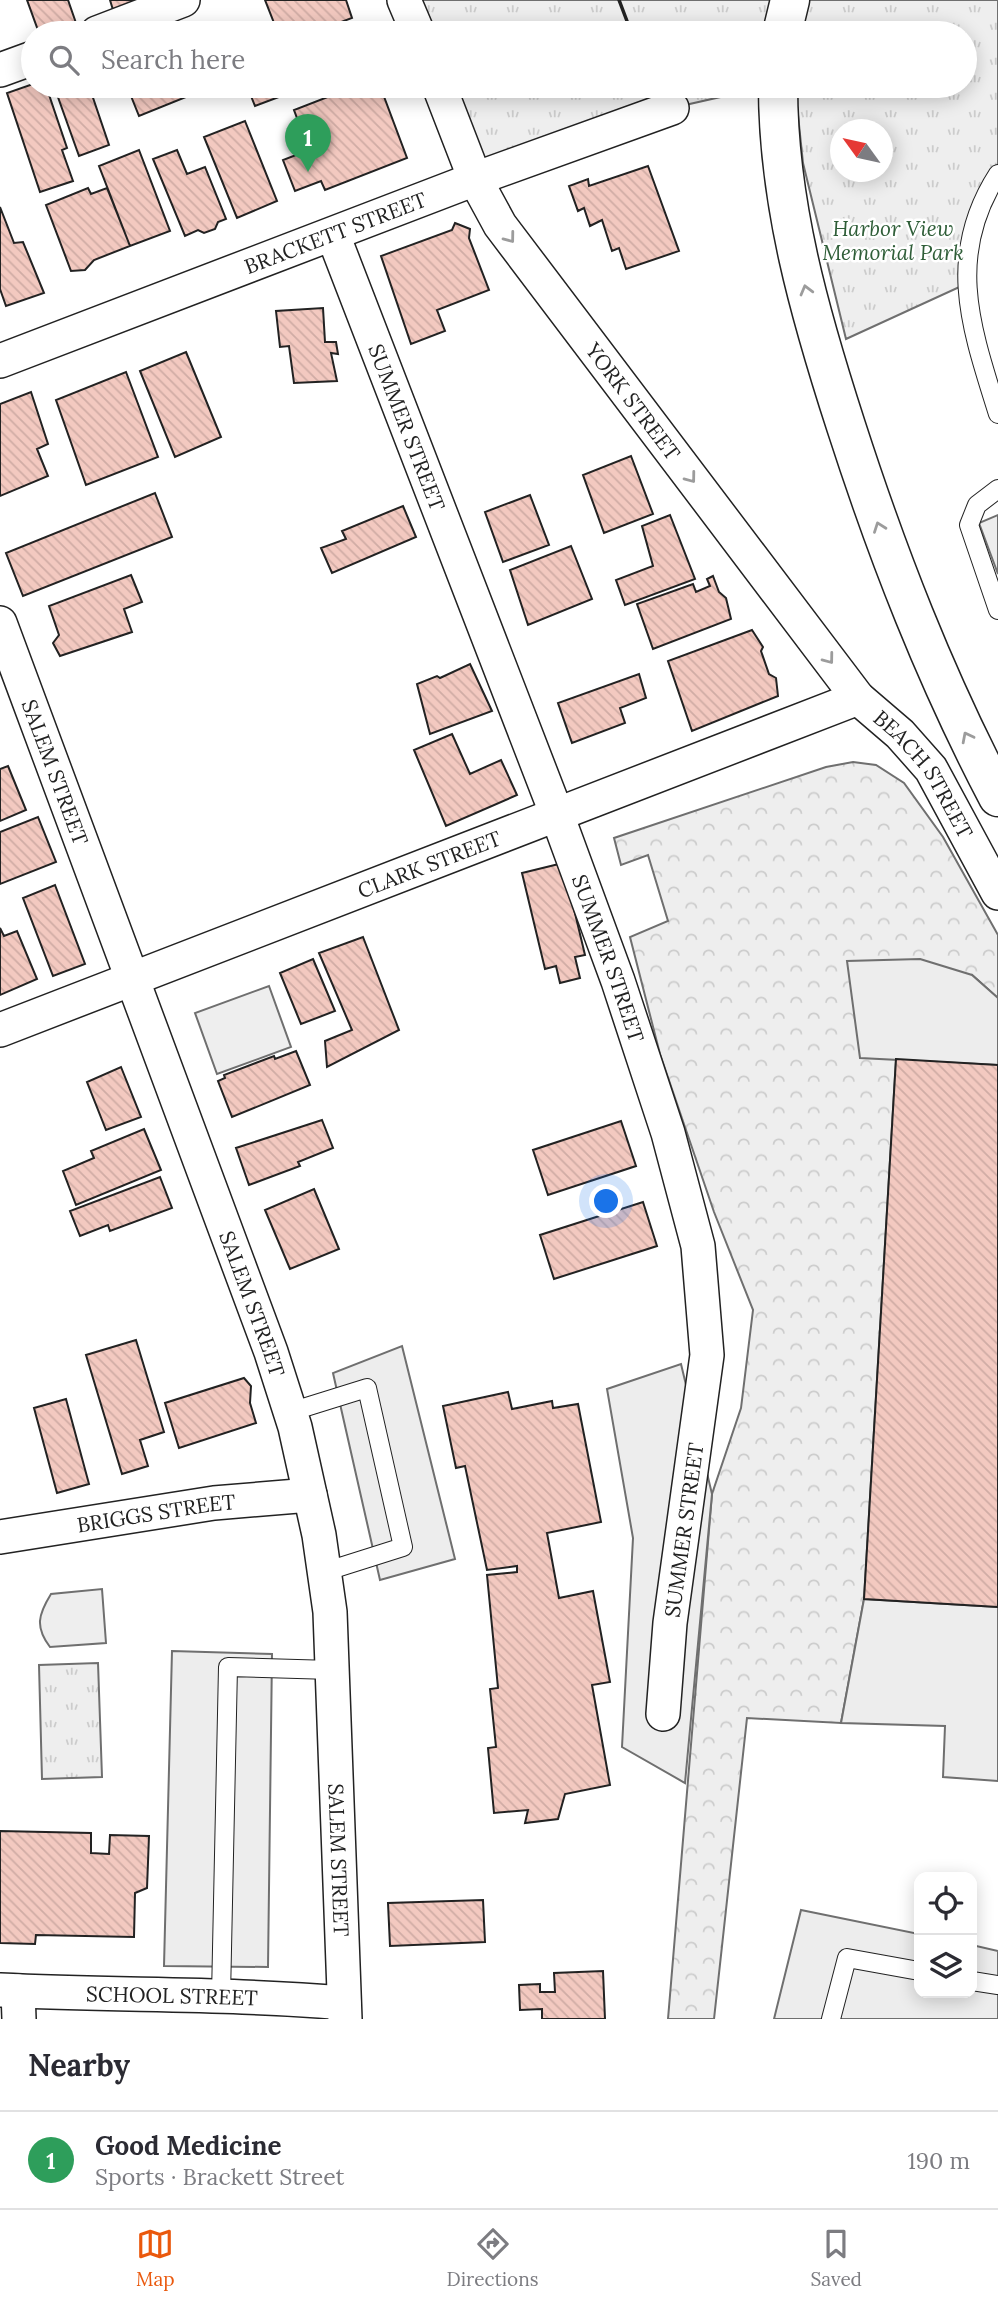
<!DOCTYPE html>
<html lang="en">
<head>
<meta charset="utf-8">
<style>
  :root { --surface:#fff; --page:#f7f7f7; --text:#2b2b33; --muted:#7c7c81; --line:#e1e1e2; --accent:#ea580c }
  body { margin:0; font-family:Lora,serif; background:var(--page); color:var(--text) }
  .controls { position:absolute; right:21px; bottom:21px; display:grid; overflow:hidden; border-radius:14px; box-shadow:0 4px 18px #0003 }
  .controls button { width:63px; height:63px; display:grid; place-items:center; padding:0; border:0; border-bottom:2px solid var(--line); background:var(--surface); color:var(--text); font:35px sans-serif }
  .compass { position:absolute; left:830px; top:119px; width:63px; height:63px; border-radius:50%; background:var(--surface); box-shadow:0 4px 18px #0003; rotate:303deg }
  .you { position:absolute; left:607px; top:1202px; width:24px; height:24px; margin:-18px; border:5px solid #fff; border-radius:50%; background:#1a73e8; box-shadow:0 0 0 10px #1a73e833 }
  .badge { display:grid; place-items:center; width:46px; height:46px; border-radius:50%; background:var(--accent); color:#fff; font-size:23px; font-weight:700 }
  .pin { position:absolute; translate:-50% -58px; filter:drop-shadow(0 2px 4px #0008) }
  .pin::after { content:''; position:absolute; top:37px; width:24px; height:21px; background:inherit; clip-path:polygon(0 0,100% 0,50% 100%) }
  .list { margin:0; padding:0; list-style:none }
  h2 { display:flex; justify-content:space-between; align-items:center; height:91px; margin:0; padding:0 28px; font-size:30px }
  h2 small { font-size:23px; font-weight:400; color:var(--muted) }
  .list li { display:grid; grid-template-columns:46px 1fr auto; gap:21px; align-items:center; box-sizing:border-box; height:98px; padding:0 28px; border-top:2px solid var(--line) }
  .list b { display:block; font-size:26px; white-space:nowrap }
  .list p { margin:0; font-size:23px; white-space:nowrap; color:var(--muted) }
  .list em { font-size:23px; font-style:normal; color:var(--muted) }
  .icon { flex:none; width:38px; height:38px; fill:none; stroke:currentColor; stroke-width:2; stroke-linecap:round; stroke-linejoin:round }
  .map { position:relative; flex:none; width:998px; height:2019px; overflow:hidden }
  .search { position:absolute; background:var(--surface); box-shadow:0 4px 18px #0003; left:21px; right:21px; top:21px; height:77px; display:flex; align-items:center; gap:18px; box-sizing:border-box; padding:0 24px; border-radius:38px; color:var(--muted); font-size:26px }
  .sheet { height:189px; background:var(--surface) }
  nav { display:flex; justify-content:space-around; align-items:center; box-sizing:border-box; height:98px; border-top:2px solid var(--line); background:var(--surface); font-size:19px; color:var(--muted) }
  nav a { display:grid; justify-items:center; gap:4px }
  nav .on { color:var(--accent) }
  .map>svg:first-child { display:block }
  .forest { fill:url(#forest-crowns); stroke:#6f6f6f; stroke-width:2 }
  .park { fill:url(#park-tufts); stroke:#6f6f6f; stroke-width:2; fill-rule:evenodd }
  .garden { fill:#eee; stroke:#6f6f6f; stroke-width:2 }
  .parking { fill:#ededed; stroke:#6f6f6f; stroke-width:2 }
  .building { fill:url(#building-back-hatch); stroke:#222; stroke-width:2 }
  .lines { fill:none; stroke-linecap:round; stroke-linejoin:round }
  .service-casing { stroke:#222; stroke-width:20 }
  .minor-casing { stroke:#222; stroke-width:36 }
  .primary-casing { stroke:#222; stroke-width:41 }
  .service { stroke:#fff; stroke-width:18 }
  .minor { stroke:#fff; stroke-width:33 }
  .primary { stroke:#fff; stroke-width:38 }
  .wall { stroke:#222; stroke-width:3.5 }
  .oneway { stroke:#9c9c9c }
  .labels { text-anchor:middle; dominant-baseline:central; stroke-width:5; stroke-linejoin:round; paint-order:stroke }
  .park-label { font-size:21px; font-style:italic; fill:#2f5e38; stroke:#fff }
  .street-label { font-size:21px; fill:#222; stroke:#fff }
</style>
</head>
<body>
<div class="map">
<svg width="998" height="2019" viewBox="0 0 998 2019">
  <defs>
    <pattern id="forest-crowns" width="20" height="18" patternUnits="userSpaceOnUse" patternTransform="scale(1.75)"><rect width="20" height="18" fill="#eee"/><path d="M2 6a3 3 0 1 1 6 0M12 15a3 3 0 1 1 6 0" fill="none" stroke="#ccc"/></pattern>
    <pattern id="park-tufts" width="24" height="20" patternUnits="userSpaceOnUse" patternTransform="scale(1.75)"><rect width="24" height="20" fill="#eee"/><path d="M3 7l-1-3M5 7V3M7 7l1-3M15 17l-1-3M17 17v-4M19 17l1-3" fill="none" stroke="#ccc"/></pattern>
    <pattern id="building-back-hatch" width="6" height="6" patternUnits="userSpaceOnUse" patternTransform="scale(1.75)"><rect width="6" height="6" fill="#f3c9c0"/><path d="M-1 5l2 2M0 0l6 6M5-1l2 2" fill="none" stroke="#d0aca5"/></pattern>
  </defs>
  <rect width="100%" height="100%" fill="#fff"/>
  <path class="forest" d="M853,762L876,765L904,783L943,837L998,935V998L972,975L896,1059L864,1599L841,1723L747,1718L714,2019H668L712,1494L741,1408L753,1310L714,1212L660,1054L630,937L668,921L648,855L621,865L614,838L826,767Z"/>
  <path class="park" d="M405,0H998V174L966,284L846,339L803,163L795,86H965V33H418ZM841,130H883V172H841Z
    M439,86H769L672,108L475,179Z
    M98,1663L102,1777L42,1779L39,1665Z"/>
  <path class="garden" d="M269,986L291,1047L217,1074L195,1013Z
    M102,1589L106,1643L50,1647C35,1627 38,1615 51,1594Z"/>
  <path class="parking" d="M998,515V574L979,523Z
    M920,959L972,975L998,998V1065L860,1058L847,961Z
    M402,1346L455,1559L380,1580L333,1373Z
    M681,1364L712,1494L685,1783L622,1747L633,1538L607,1389Z
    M864,1599L998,1607V1781L943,1777L945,1726L841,1723Z
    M172,1651L272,1654L268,1967L164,1966Z
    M801,1910L919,1934V1993H972V1945L998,1951V2019H774Z"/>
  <path class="building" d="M27,0H68L76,23L39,33Z
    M110,0H139L113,10Z
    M265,0H346L352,18L312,33H278Z
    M33,84L46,86L67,148L62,150L73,181L40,192L7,93Z
    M54,86H89L109,145L79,156Z
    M127,86H187L191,95L139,116Z
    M247,86H308L255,106Z
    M356,86H380L407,158L325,190L321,181L295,191L283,160L309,150L294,110Z
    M245,121L277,201L237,218L204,137Z
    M139,150L170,231L130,246L99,166Z
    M177,150L187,174L205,167L226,219L218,222L215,229L204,233L198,230L185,236L153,159Z
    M648,166L679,251L626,269L619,248L612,251L602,220L590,226L584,208L578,211L569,186L588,179L589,186Z
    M88,188L91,194L107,188L130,246L94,260L85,270L71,271L46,205Z
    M0,207L14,243L23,242L44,293L6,306L0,289Z
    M455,223L470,229L469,238L489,290L437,310L445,331L411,344L381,256L452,230Z
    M323,308L325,342H336L338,354L331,353L337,381L294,383L289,346L280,347L276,311Z
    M186,352L221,437L175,457L140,371Z
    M126,372L158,457L86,485L56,400Z
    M31,392L48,444L37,449L48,476L0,496V404Z
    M631,456L653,514L604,533L583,475Z
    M155,493L172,537L23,596L6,553Z
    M530,495L549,545L503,562L485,512Z
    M403,506L416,537L332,573L321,548L346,539L342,531Z
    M670,515L695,579L625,605L616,580L653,566L642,526Z
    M571,546L592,599L528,625L510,570Z
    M131,575L142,602L124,609L132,632L60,656L53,643L59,635L49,606Z
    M713,576L719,592L726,598L731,619L653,649L637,604L693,584L696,592L710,586L707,579Z
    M752,630L763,647L761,651L769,674L776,678L778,696L692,731L668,661Z
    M470,664L492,711L430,734L417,684L437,676L440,678Z
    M639,674L646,698L620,708L625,723L572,743L558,703Z
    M452,734L470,774L501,760L517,795L446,826L414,750Z
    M8,766L26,810L0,821V769Z
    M38,817L56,862L0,884V832Z
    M563,863L585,955L575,957L580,978L560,983L556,966L545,969L522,873Z
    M55,885L85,964L53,976L23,898Z
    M0,928L4,936L17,931L37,979L0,995Z
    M363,937L399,1030L327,1067L325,1041L352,1030L319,953Z
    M313,959L335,1011L301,1024L280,973Z
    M296,1051L310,1085L232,1117L218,1081L225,1078L224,1075L274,1056L275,1059Z
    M896,1059L998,1065V1607L864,1599Z
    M121,1067L141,1117L106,1130L87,1082Z
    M322,1120L333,1148L298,1162L300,1166L249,1185L236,1148Z
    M621,1121L636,1166L548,1195L533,1150Z
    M144,1129L161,1170L76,1205L63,1171L94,1158L91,1151Z
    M160,1177L172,1208L110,1231L108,1225L80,1236L70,1211Z
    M314,1189L339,1249L290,1269L265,1210Z
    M643,1202L657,1246L554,1279L540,1235Z
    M136,1340L164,1432L140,1440L148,1466L122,1474L86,1355Z
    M244,1378L251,1386L250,1403L256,1423L179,1448L165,1403Z
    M508,1392L512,1409L552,1401L553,1408L578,1404L601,1522L547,1533L559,1598L593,1591L610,1682L592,1685L610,1785L565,1794L558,1819L525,1823L528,1810L494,1813L488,1748L496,1747L490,1689L498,1688L487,1575L517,1572V1566L487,1570L465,1466L456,1468L443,1406Z
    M66,1399L89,1484L57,1493L34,1408Z
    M0,1831L91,1833V1853L109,1854L110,1835L149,1836L147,1888L135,1893L134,1937L36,1935L35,1944L0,1943Z
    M483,1900L485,1942L390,1946L388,1903Z
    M603,1971L605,2019H542V2009L520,2010L519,1985L540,1984V1992H555L554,1973Z"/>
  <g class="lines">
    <defs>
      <path id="service" d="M998,174C945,256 971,328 998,414
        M998,489L977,505L969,525L998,610
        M290,1412L367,1388L403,1547L324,1572
        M972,1981L998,1985
        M221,1996L228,1667L332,1670
        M831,2019L847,1958L919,1971"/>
      <g id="minor">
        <path d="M404,0L418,33"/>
        <path d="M97,33L183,0"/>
        <path d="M0,70L33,58"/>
        <path id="s1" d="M439,86L475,179L500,225L858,698L900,734L931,769L998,893"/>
        <path id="s2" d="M333,235L557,815L618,981L668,1133L698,1246L707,1355L670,1623L663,1714"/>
        <path id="s3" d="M0,361L475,179L672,108"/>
        <path id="s4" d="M0,623L271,1352L295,1427L319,1535L330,1612L345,2019"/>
        <path id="s5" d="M0,1030L858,698"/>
        <path id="s6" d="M0,1537L214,1503L310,1495"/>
        <path id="s7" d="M0,1990C115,1996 230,1993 344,2003"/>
        <path d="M18,1991L19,2019"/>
      </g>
      <path id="primary" d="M782,33L790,0
        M778,86C778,203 810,315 846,426C888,556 935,677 998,797"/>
    </defs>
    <use href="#service" class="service-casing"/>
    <use href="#minor" class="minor-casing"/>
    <use href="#primary" class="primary-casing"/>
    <use href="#service" class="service"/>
    <use href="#minor" class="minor"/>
    <use href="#primary" class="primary"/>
    <path class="wall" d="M619,0L630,29"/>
  </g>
  <defs><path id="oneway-chevron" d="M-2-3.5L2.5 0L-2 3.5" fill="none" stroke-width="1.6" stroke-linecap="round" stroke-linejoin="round" transform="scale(1.75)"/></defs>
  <g class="oneway">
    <use href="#oneway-chevron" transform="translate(510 238) rotate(53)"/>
    <use href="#oneway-chevron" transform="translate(806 290) rotate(-105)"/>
    <use href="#oneway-chevron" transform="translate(691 478) rotate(53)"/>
    <use href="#oneway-chevron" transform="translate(879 527) rotate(-110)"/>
    <use href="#oneway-chevron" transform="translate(829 659) rotate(53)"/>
    <use href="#oneway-chevron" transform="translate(967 737) rotate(-117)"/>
  </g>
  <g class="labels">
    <g class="park-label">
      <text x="893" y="228">Harbor View<tspan x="893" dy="24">Memorial Park</tspan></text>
    </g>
    <g class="street-label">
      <text stroke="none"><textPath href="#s3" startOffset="359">BRACKETT STREET</textPath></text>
      <text stroke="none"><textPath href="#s1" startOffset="373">YORK STREET</textPath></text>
      <text stroke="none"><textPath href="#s2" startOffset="206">SUMMER STREET</textPath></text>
      <text stroke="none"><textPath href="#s4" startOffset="159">SALEM STREET</textPath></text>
      <text stroke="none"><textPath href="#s1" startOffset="847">BEACH STREET</textPath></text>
      <text stroke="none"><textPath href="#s5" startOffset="460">CLARK STREET</textPath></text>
      <text stroke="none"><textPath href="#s2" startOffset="774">SUMMER STREET</textPath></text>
      <text stroke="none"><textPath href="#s4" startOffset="726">SALEM STREET</textPath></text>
      <text stroke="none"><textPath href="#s6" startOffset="158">BRIGGS STREET</textPath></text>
      <text transform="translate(684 1530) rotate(-82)">SUMMER STREET</text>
      <text stroke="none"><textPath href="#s4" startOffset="1293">SALEM STREET</textPath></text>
      <text stroke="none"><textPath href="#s7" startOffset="172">SCHOOL STREET</textPath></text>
    </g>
  </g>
</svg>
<div class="controls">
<button><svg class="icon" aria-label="locate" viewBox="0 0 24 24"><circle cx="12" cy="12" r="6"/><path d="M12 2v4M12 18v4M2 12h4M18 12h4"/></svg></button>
<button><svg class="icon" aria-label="layers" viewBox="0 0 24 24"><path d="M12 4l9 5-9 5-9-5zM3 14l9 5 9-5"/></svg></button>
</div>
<svg class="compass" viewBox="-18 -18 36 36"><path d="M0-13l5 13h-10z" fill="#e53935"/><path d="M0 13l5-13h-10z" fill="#7c7c81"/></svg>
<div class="you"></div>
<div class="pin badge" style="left:308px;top:172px;background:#2e9e5b">1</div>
<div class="search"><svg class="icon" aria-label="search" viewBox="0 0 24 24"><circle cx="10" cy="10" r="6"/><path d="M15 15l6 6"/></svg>Search here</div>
</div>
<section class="sheet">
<h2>Nearby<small></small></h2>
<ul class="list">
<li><span class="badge" style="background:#2e9e5b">1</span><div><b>Good Medicine</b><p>Sports · Brackett Street</p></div><em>190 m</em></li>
</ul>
</section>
<nav>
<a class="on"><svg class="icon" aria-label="map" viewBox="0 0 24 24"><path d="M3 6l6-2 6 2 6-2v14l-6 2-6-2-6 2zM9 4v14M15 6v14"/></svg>Map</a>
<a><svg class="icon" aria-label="directions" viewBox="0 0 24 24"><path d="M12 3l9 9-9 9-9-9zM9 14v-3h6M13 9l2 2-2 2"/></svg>Directions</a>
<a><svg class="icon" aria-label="saved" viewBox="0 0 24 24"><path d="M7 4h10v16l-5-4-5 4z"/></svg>Saved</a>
</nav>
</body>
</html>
